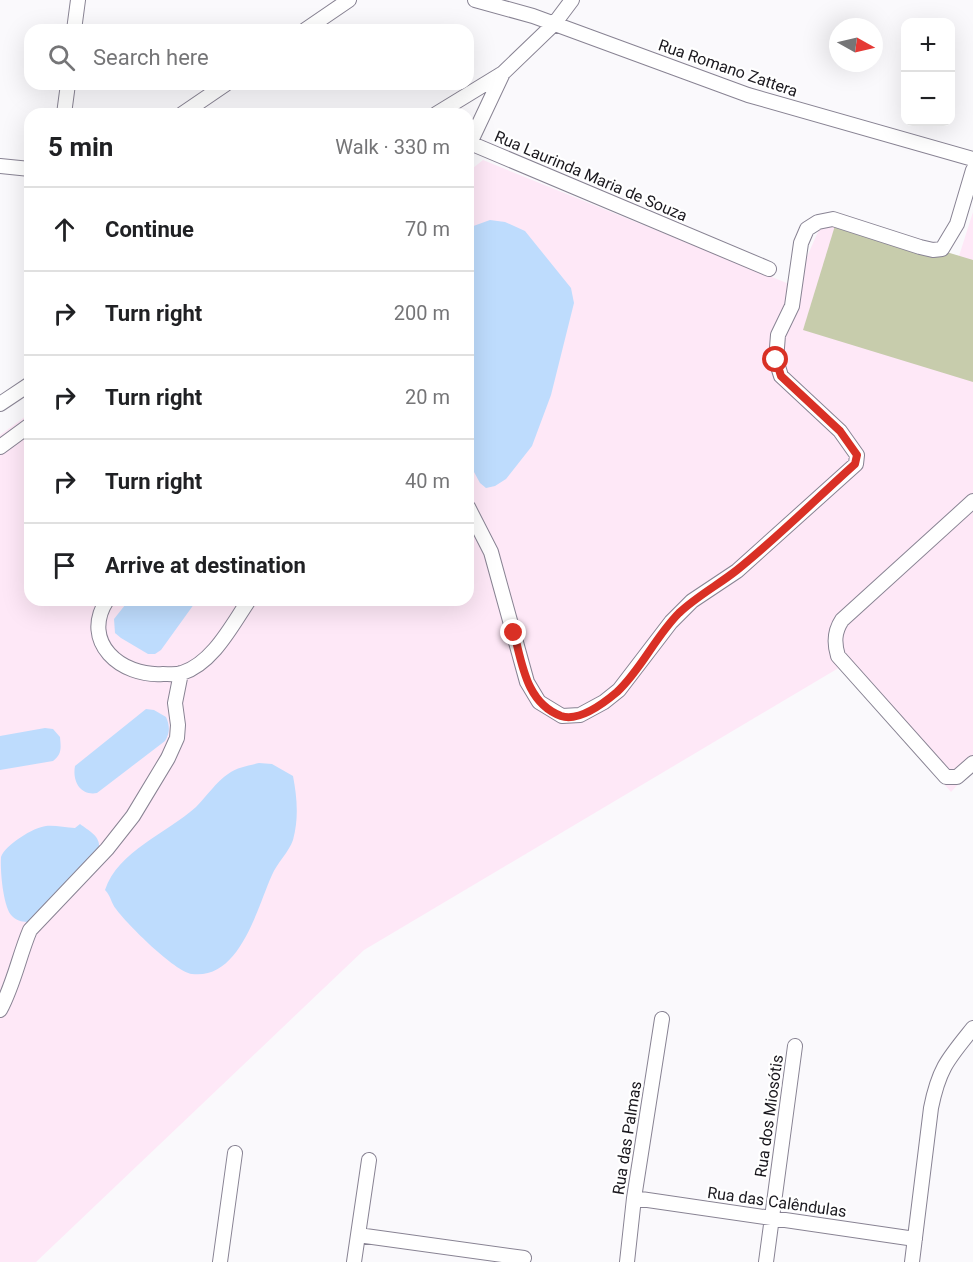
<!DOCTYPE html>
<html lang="en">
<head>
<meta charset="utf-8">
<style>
  :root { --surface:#fff; --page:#f6f6f6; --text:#202124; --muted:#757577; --line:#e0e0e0 }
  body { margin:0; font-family:Roboto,sans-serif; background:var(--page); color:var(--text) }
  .controls { position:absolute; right:18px; top:18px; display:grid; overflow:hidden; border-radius:12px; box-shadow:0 6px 24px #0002 }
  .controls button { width:54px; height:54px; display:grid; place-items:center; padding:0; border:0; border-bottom:2px solid var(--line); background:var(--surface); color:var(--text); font:30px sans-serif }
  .compass { position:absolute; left:829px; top:18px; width:54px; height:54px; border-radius:50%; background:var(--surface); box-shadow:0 6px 24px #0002; rotate:98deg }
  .stop { position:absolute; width:18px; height:18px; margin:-14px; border:4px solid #d93025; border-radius:50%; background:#fff }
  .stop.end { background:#d93025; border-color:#fff; box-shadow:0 2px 6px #0008 }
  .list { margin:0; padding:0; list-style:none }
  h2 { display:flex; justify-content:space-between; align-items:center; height:78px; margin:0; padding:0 24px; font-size:26px }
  h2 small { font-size:20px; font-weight:400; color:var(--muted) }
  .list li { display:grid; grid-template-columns:39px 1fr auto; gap:18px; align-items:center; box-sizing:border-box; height:84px; padding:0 24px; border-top:2px solid var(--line) }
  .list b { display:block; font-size:22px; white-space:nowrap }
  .list em { font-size:20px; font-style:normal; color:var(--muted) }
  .icon { flex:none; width:33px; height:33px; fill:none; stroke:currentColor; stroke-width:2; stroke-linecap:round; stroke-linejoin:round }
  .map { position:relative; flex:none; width:973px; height:1262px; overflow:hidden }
  .search { position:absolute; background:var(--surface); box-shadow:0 6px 24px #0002; left:24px; top:24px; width:450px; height:66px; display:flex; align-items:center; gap:15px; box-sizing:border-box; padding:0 21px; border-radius:18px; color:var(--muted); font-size:22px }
  .panel { position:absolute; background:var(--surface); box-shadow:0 6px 24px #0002; left:24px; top:108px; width:450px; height:498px; border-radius:18px }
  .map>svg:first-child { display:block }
  .industrial { fill:#fee8f7 }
  .green { fill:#c7ccac }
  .water { fill:#bedcfd }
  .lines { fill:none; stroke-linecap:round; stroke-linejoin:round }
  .minor-casing { stroke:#888393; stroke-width:16 }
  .minor { stroke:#fff; stroke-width:14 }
  .route { stroke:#d93025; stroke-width:8 }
  .labels { text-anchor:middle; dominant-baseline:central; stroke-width:4.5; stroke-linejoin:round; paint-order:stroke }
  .street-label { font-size:16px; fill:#1a181e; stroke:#fff }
</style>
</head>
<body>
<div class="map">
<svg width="973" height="1262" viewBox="0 0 973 1262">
  <rect width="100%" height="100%" fill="#faf9fc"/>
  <path class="industrial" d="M483,160L794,286L825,216L959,256L973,212V768L951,792L842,666L364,950L36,1262H0V435L30,413V600H468V172Z"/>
  <path class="green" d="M837,219L973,260V382L803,330Z"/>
  <path class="water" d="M490,220L505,222L525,231L571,288L574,303L551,395L532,446L506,479L495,486L486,488L480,483L468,461V228Z
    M129,600H197L161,650L155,654H148L121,638L115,633L114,619Z
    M146,709L154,710L166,717C170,726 170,733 165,741L97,793C81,796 72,782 75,766Z
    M45,728L53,729L60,737C61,748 62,754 53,761L0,770V736Z
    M259,763L272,764L293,776C297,797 299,818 293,840C289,852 277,863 272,875C257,908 240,980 192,974C175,972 127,924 116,909C111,903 111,896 105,890C118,851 167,833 196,807C207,796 216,782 228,774C238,767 247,766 259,763Z
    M80,824C89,831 101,836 99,849L34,921C26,923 18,922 12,916C3,907 0,869 1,857C5,845 34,827 46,826C55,825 66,828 75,828Z"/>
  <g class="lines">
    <defs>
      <path id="minor" d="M475,0L533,16L748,95L973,159
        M74,30L78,0
        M305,30L349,0
        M503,73L470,143L769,269
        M64,114L68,84
        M182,114L226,84
        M436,114L503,73L554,24L572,0
        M0,166L30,169
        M0,404L30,384
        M0,447L30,425
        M973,501L842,620C834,632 834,643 838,656L946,777H957L973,763
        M468,507L491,552L527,682L539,702L562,716L580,715L604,702L619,690L671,622L692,601L737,571L856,464L857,455L840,431L781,376L776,360L778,335L792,306L801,243L807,229L818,222L833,219L920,247L933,250L942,249L957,224L973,170
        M107,600C80,642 121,677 163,674C169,674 176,675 182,673C213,663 232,625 249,600
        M0,1010C14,984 19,956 30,930L107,849L133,816L168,758L177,738L178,725L175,703L181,673
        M634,1198L915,1239
        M358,1235L524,1258
        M220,1262L235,1153
        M354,1262L369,1160
        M627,1262L634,1198L662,1019
        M766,1262L795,1046
        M912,1262L931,1108C939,1068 948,1059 973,1028"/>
    </defs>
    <use href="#minor" class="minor-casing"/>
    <use href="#minor" class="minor"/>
  </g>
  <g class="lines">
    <path class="route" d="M514,633C522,663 526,703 561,716C579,722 604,703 617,692C641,670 655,637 679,613C697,596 718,585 737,570C778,537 816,499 855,464L857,455L840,431L781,376L776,360"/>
  </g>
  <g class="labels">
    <g class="street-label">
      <text transform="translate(728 68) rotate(19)">Rua Romano Zattera</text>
      <text transform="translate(591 176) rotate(23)">Rua Laurinda Maria de Souza</text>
      <text transform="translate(769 1116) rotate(-82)">Rua dos Miosótis</text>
      <text transform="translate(627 1138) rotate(-81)">Rua das Palmas</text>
      <text transform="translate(777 1202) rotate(8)">Rua das Calêndulas</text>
    </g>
  </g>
</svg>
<div class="controls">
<button>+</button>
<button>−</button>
</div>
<svg class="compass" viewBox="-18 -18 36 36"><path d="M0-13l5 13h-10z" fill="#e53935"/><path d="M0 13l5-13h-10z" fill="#757577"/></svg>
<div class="stop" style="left:776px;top:360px"></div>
<div class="stop end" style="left:514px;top:633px"></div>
<div class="search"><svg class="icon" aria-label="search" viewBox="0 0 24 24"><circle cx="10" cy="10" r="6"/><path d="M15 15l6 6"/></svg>Search here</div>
<section class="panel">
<h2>5 min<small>Walk · 330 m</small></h2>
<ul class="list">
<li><svg class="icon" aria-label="ahead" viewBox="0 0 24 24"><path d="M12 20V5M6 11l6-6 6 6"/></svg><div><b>Continue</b></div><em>70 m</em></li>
<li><svg class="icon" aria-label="right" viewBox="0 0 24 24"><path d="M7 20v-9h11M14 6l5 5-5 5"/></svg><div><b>Turn right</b></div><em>200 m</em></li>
<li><svg class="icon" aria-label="right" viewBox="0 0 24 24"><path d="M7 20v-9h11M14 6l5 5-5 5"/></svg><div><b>Turn right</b></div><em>20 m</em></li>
<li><svg class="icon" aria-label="right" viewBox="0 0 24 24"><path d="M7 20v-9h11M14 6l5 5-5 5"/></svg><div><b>Turn right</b></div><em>40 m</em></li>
<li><svg class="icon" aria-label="arrive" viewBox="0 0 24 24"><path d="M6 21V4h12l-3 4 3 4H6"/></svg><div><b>Arrive at destination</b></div></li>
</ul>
</section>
</div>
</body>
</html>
